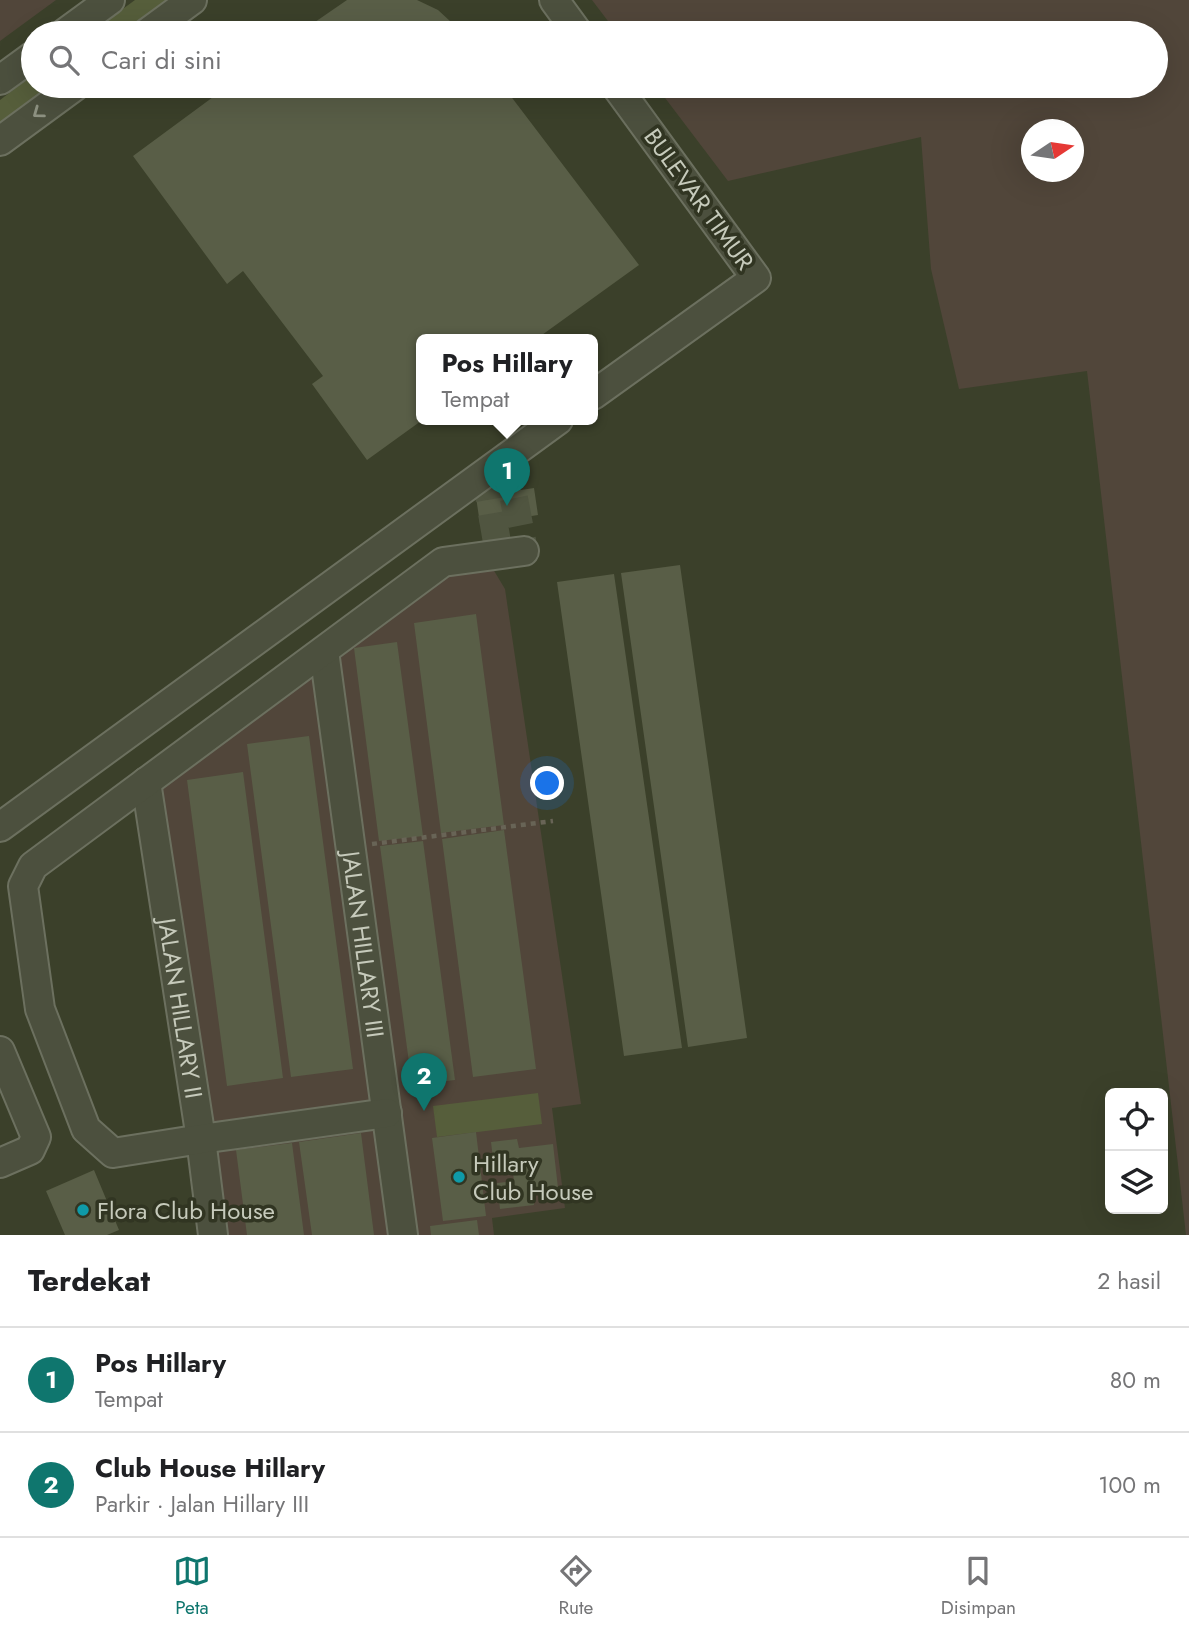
<!DOCTYPE html>
<html lang="id">
<head>
<meta charset="utf-8">
<style>
  :root { --surface:#fff; --page:#f2f2f2; --text:#202124; --muted:#757577; --line:#e0e0e0; --accent:#0f766e }
  body { margin:0; font-family:Jost,sans-serif; background:var(--page); color:var(--text) }
  .controls { position:absolute; right:21px; bottom:21px; display:grid; overflow:hidden; border-radius:10px; box-shadow:0 7px 28px #0002 }
  .controls button { width:63px; height:63px; display:grid; place-items:center; padding:0; border:0; border-bottom:2px solid var(--line); background:var(--surface); color:var(--text); font:35px sans-serif }
  .compass { position:absolute; left:1021px; top:119px; width:63px; height:63px; border-radius:50%; background:var(--surface); box-shadow:0 7px 28px #0002; rotate:77deg }
  .you { position:absolute; left:548px; top:784px; width:24px; height:24px; margin:-18px; border:5px solid #fff; border-radius:50%; background:#1a73e8; box-shadow:0 0 0 10px #1a73e833 }
  .badge { display:grid; place-items:center; width:46px; height:46px; border-radius:50%; background:var(--accent); color:#fff; font-size:23px; font-weight:700 }
  .pin { position:absolute; translate:-50% -58px; filter:drop-shadow(0 2px 4px #0008) }
  .pin::after { content:''; position:absolute; top:37px; width:24px; height:21px; background:inherit; clip-path:polygon(0 0,100% 0,50% 100%) }
  .popup { position:absolute; left:416px; top:334px; width:182px; height:91px; box-sizing:border-box; display:grid; place-content:center; border-radius:10px; background:var(--surface); filter:drop-shadow(0 2px 5px #0005); font-size:23px; white-space:nowrap; color:var(--muted) }
  .popup b { font-size:26px; color:var(--text) }
  .popup::after { content:''; position:absolute; left:50%; top:100%; margin-left:-14px; border:14px solid transparent; border-top-color:var(--surface) }
  .list { margin:0; padding:0; list-style:none }
  h2 { display:flex; justify-content:space-between; align-items:center; height:91px; margin:0; padding:0 28px; font-size:30px }
  h2 small { font-size:23px; font-weight:400; color:var(--muted) }
  .list li { display:grid; grid-template-columns:46px 1fr auto; gap:21px; align-items:center; box-sizing:border-box; height:105px; padding:0 28px; border-top:2px solid var(--line) }
  .list b { display:block; font-size:26px; white-space:nowrap }
  .list p { margin:0; font-size:23px; white-space:nowrap; color:var(--muted) }
  .list em { font-size:23px; font-style:normal; color:var(--muted) }
  .icon { flex:none; width:38px; height:38px; fill:none; stroke:currentColor; stroke-width:2; stroke-linecap:round; stroke-linejoin:round }
  .map { position:relative; flex:none; width:1189px; height:1235px; overflow:hidden }
  .search { position:absolute; background:var(--surface); box-shadow:0 7px 28px #0002; left:21px; right:21px; top:21px; height:77px; display:flex; align-items:center; gap:18px; box-sizing:border-box; padding:0 24px; border-radius:38px; color:var(--muted); font-size:26px }
  .sheet { height:301px; background:var(--surface) }
  nav { display:flex; justify-content:space-around; align-items:center; box-sizing:border-box; height:98px; border-top:2px solid var(--line); background:var(--surface); font-size:19px; color:var(--muted) }
  nav a { display:grid; justify-items:center; gap:4px }
  nav .on { color:var(--accent) }
  .map>svg:first-child { display:block }
  .green { fill:#51463a; fill-rule:evenodd }
  .water { fill:#565e3b }
  .building { fill:#595e47 }
  .lines { fill:none; stroke-linecap:round; stroke-linejoin:round }
  .minor-tunnel { stroke:#505540; stroke-width:28; stroke-dasharray:28 14; stroke-linecap:butt }
  .minor-casing { stroke:#6c705f; stroke-width:32 }
  .path { stroke:#686456; stroke-width:4.5; stroke-dasharray:5 5; stroke-linecap:butt }
  .minor { stroke:#4c503e; stroke-width:28 }
  .oneway { stroke:#8f9383 }
  .culture-dot { fill:#0f9aa8; stroke:#313522; stroke-width:2.5 }
  .labels { text-anchor:middle; dominant-baseline:central; stroke-width:7; stroke-linejoin:round; paint-order:stroke }
  .street-label { font-size:24px; fill:#c6cabb; stroke:#313522 }
  .poi-label { font-size:24px; fill:#c6cabb; stroke:#313522; text-anchor:start }
</style>
</head>
<body>
<div class="map">
<svg width="1189" height="1235" viewBox="0 0 1189 1235">
  <rect width="100%" height="100%" fill="#3b402a"/>
  <path class="green" d="M0,0H56L0,41Z
    M592,0H1189V1235H1186L1087,371L959,389L931,269L921,137L728,181L656,86H1156V33H617ZM1032,130H1074V172H1032Z
    M493,569L505,589L581,1104L552,1108L565,1208L492,1218L494,1235H417L339,658L448,576Z
    M315,673L373,1103L212,1125L160,787Z
    M376,1127L391,1235H226L215,1149Z"/>
  <path class="water" d="M135,0H171L126,33H90Z
    M33,75V86H55L0,127V100Z
    M538,1093L542,1124L437,1137L433,1106Z"/>
  <path class="building" d="M347,0H417L438,10L463,33H299Z
    M228,86H503L639,265L535,340H421V421L367,460L312,384L323,376L243,271L227,284L133,156Z
    M534,488L538,515L480,524L476,497Z
    M680,565L747,1038L688,1047L621,573Z
    M614,574L682,1048L624,1056L557,582Z
    M476,614L504,825L441,833L414,623Z
    M397,642L423,836L379,841L354,648Z
    M309,736L353,1069L291,1077L247,744Z
    M243,772L283,1078L227,1086L187,780Z
    M504,830L536,1069L473,1077L442,839Z
    M423,841L455,1080L412,1085L380,846Z
    M476,1132L486,1216L443,1221L432,1138Z
    M361,1133L374,1235H312L299,1142Z
    M517,1139L519,1148L553,1144L558,1188L533,1191L534,1205L500,1209L497,1183L514,1181L513,1173L495,1175L491,1142Z
    M292,1143L304,1235H247L236,1150Z
    M94,1170L119,1230L107,1235H65L46,1191Z
    M477,1220L479,1235H431L430,1226Z"/>
  <g class="lines">
    <path class="minor-tunnel" d="M506,457L524,551
      M485,472L499,554"/>
    <defs>
      <g id="minor">
        <path d="M554,0L578,33"/>
        <path d="M65,33L110,0"/>
        <path d="M147,33L192,0"/>
        <path d="M0,80L33,56"/>
        <path d="M0,141L75,86"/>
        <path d="M593,395L756,278L616,86"/>
        <path id="s1" d="M324,651L403,1235"/>
        <path id="s2" d="M146,782L201,1139L213,1235"/>
        <path d="M0,827L558,420"/>
        <path d="M0,1051L36,1137L30,1150L0,1163"/>
        <path d="M387,1113L201,1139L113,1153L86,1129L40,1009L23,886L33,866L443,562L524,551"/>
      </g>
    </defs>
    <use href="#minor" class="minor-casing"/>
    <path class="path" d="M372,844L553,821"/>
    <use href="#minor" class="minor"/>
  </g>
  <defs><path id="oneway-chevron" d="M-2-3.5L2.5 0L-2 3.5" fill="none" stroke-width="1.6" stroke-linecap="round" stroke-linejoin="round" transform="scale(1.75)"/></defs>
  <use class="oneway" href="#oneway-chevron" transform="translate(38 113) rotate(144)"/>
  <g class="culture-dot">
    <circle cx="459" cy="1177" r="7"/>
    <circle cx="83" cy="1210" r="7"/>
  </g>
  <g class="labels">
    <g class="street-label">
      <text transform="translate(699 199) rotate(54)">BULEVAR TIMUR</text>
      <text stroke="none"><textPath href="#s1" startOffset="296">JALAN HILLARY III</textPath></text>
      <text stroke="none"><textPath href="#s2" startOffset="229">JALAN HILLARY II</textPath></text>
    </g>
    <g class="poi-label">
      <text x="473" y="1163">Hillary<tspan x="473" dy="28">Club House</tspan></text>
      <text x="97" y="1210">Flora Club House</text>
    </g>
  </g>
</svg>
<div class="controls">
<button><svg class="icon" aria-label="locate" viewBox="0 0 24 24"><circle cx="12" cy="12" r="6"/><path d="M12 2v4M12 18v4M2 12h4M18 12h4"/></svg></button>
<button><svg class="icon" aria-label="layers" viewBox="0 0 24 24"><path d="M12 4l9 5-9 5-9-5zM3 14l9 5 9-5"/></svg></button>
</div>
<svg class="compass" viewBox="-18 -18 36 36"><path d="M0-13l5 13h-10z" fill="#e53935"/><path d="M0 13l5-13h-10z" fill="#757577"/></svg>
<div class="you"></div>
<div class="pin badge" style="left:507px;top:506px">1</div>
<div class="popup"><b>Pos Hillary</b>Tempat</div>
<div class="pin badge" style="left:424px;top:1111px">2</div>
<div class="search"><svg class="icon" aria-label="search" viewBox="0 0 24 24"><circle cx="10" cy="10" r="6"/><path d="M15 15l6 6"/></svg>Cari di sini</div>
</div>
<section class="sheet">
<h2>Terdekat<small>2 hasil</small></h2>
<ul class="list">
<li><span class="badge">1</span><div><b>Pos Hillary</b><p>Tempat</p></div><em>80 m</em></li>
<li><span class="badge">2</span><div><b>Club House Hillary</b><p>Parkir · Jalan Hillary III</p></div><em>100 m</em></li>
</ul>
</section>
<nav>
<a class="on"><svg class="icon" aria-label="map" viewBox="0 0 24 24"><path d="M3 6l6-2 6 2 6-2v14l-6 2-6-2-6 2zM9 4v14M15 6v14"/></svg>Peta</a>
<a><svg class="icon" aria-label="directions" viewBox="0 0 24 24"><path d="M12 3l9 9-9 9-9-9zM9 14v-3h6M13 9l2 2-2 2"/></svg>Rute</a>
<a><svg class="icon" aria-label="saved" viewBox="0 0 24 24"><path d="M7 4h10v16l-5-4-5 4z"/></svg>Disimpan</a>
</nav>
</body>
</html>
